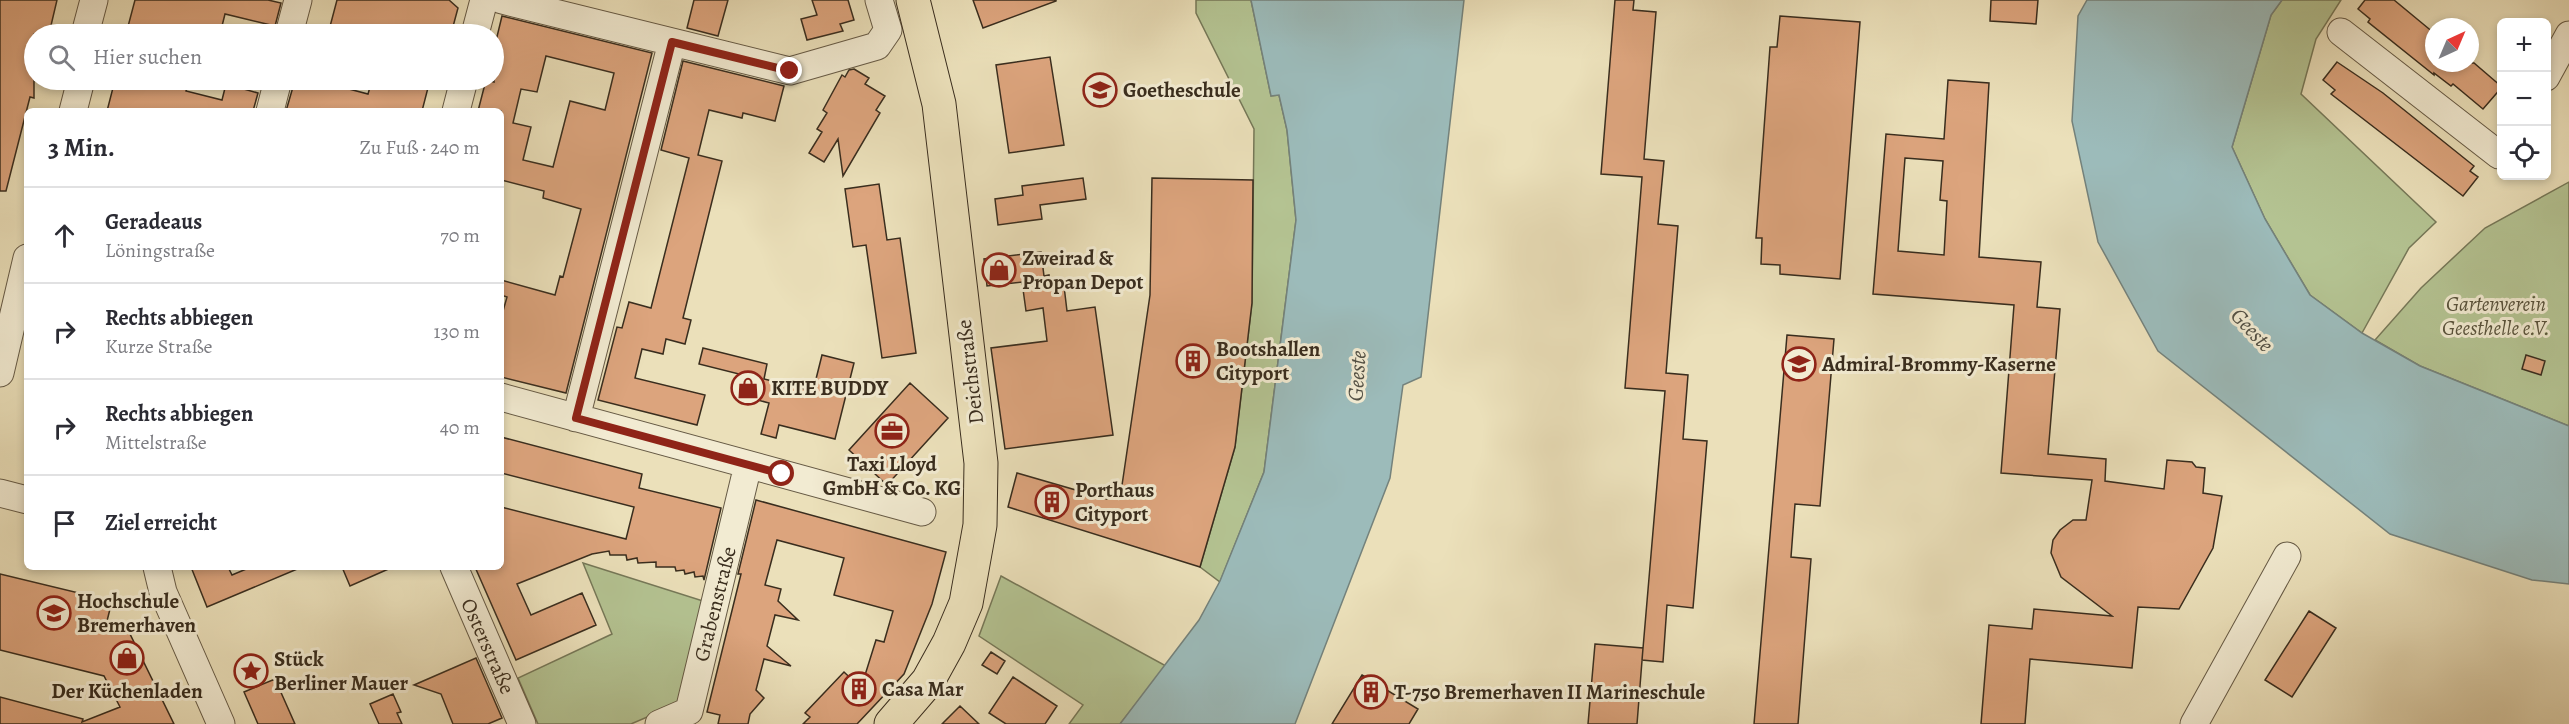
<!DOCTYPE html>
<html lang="de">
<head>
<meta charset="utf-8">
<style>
  :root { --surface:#fff; --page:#f2f2f3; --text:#2b2b33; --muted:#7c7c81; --line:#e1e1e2 }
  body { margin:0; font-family:Alegreya,serif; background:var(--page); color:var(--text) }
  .controls { position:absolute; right:18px; top:18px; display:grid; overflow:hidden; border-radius:9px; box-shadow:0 3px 9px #0003 }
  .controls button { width:54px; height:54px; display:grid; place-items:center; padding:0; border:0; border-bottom:2px solid var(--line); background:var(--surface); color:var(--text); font:30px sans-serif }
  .compass { position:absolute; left:2425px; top:18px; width:54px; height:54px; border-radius:50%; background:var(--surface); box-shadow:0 3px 9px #0003; rotate:44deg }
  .stop { position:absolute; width:18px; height:18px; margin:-14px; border:4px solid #8f2418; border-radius:50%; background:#fff }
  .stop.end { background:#8f2418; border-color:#fff; box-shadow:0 2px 6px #0008 }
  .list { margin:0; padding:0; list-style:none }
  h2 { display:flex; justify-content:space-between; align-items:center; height:78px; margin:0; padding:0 24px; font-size:26px }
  h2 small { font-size:20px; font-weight:400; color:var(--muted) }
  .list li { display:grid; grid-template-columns:39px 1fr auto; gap:18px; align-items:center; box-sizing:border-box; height:96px; padding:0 24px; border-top:2px solid var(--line) }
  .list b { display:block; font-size:22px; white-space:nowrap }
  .list p { margin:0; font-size:20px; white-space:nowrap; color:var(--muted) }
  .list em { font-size:20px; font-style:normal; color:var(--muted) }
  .icon { flex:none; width:33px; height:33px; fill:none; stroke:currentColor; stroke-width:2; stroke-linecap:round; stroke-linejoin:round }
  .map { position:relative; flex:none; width:2569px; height:724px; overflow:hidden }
  .search { position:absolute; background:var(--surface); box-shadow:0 3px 9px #0003; left:24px; top:24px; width:480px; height:66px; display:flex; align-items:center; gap:15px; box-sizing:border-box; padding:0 21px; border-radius:33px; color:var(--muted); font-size:22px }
  .panel { position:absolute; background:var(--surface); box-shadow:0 3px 9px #0003; left:24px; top:108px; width:480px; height:462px; border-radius:9px }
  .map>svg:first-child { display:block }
  .green { fill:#b4c392; stroke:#767858; stroke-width:1.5 }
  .water { fill:#9cbbba; stroke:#74827c; stroke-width:1.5 }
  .building { fill:#dca47d; stroke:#392d1e; stroke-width:1.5; fill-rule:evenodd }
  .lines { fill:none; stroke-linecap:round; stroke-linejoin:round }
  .minor-casing { stroke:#665a45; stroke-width:29 }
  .major-casing { stroke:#392d1e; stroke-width:35 }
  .minor { stroke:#f2ebd2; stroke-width:27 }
  .major { stroke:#ebe0ba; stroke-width:33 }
  .route { stroke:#8f2418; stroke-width:8 }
  .labels { text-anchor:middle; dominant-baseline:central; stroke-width:6; stroke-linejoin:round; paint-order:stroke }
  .poi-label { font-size:21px; font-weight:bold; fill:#392d1e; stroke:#f2ebd2; text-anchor:start }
  .park-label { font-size:21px; font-style:italic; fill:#58523b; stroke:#f2ebd2 }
  .street-label { font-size:21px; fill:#392d1e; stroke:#f2ebd2 }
  .water-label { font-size:22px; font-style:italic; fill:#525045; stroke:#f2ebd2 }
</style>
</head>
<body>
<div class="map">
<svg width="2569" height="724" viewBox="0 0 2569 724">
  <rect width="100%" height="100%" fill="#ebe0ba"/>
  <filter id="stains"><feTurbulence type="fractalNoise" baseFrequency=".00333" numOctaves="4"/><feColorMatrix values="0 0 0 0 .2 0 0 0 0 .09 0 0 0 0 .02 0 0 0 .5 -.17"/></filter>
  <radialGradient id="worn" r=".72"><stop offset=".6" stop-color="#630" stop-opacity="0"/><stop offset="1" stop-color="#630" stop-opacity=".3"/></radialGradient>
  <path class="green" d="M1196,0H1251L1271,96L1279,95L1287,130L1296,220L1264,472L1220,582L1200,567L1235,447L1252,303L1254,129L1196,13Z
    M2282,0H2341L2316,39L2301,94L2436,222L2409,248L2362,333L2310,295L2265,219L2232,147L2271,15Z
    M2569,182V426L2420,366L2375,340L2421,288L2485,228Z
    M583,563L703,601L680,703L631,724H538L518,678L612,634Z
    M1001,576L1166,666L1120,724H1069L1083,705L979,636Z"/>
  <path class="water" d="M1251,0H1464L1421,377L1403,385L1390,478L1295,724H1120L1199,620L1220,581L1264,472L1296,220L1287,130L1279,95L1271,96Z
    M2087,0H2282L2271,15L2232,147L2265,219L2310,295L2362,333L2420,366L2569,426V584L2532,580L2390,534L2158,351L2098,242L2072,121L2078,16Z"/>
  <path class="building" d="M0,0H57L49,34H34V98L30,97L6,191H0Z
    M135,0H268L281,3L275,26L225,14L221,30L213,28L211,34H126Z
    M337,0H449L458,8L451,34H328Z
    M694,0H728L718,36L687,28Z
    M812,0H848L854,20L840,24L843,31L807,40L801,19L817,15Z
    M973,0H1056V1L983,28Z
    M1615,0H1634L1633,10L1656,12L1644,159L1664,161L1658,224L1678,226L1666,373L1688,375L1683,439L1707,441L1693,608L1667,605L1663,662L1642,660L1665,391L1625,388L1642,177L1601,174Z
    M1991,0H2038L2036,24L1990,21Z
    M2365,0H2394L2434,33V63H2474L2502,87L2483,109L2453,84L2451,86L2434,73V75L2368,22L2370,19L2358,9Z
    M502,16L652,53L566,393L501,377V318L507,297L501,295V280L555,295L560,276L563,277L581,209L543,198L544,191L501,180V111H478L486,80L494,82V49ZM546,56L614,73L605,110L570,101L553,167L523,160L531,127L513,123L521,89L537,92Z
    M1780,16L1860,22L1840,279L1780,274V265L1761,264L1762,238H1756L1770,47H1777Z
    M1050,57L1064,145L1009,153L996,65Z
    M683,61L784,86L775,121L743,113L742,118L709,110L698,155L722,161L683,318L691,320L685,344L666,339L663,354L642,349L635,378L705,395L697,425L598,400L617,327L622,328L629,302L651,308L689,158L661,150Z
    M2337,62L2383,93L2474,166L2470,171L2478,177L2463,196L2331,94L2335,90L2323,80Z
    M854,69L869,78L865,84L885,96L876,110L880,113L843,176L838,139L824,162L809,153L822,132L817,129L827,113L823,110L842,75L845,77L849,70Z
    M115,80H189L186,91L222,100L226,84L258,93L253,111H107Z
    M295,80H315L368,94L372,80H430L422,111H286Z
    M1948,80L1989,83L1979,257L2041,262L2037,307L2060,309L2048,454L2106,459L2105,481L2164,489L2167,460L2192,462L2196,467L2205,468L2203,493L2222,496L2213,548L2179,609L2138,607L2132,668L2030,659L2025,724H1981L1989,625L2032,629L2034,609L2112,616L2061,577L2051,553L2053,540L2060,530L2073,520H2086L2092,480L2001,473L2014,305L1873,294L1886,134L1944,139ZM1905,158L1943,161L1940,200L1947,201L1944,255L1898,251Z
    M1083,178L1086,199L1040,205L1042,219L998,225L995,199L1023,195L1022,186Z
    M1152,178L1253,180L1252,303L1235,447L1200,567L1008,507L1017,473L1107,499L1110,492H1121L1150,295Z
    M879,184L887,240L900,238L916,353L882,358L866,245L853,247L845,189Z
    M1041,252L1044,276L1049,275L1050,287L1064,286L1067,311L1095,307L1113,435L1005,449L991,348L1047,341L1043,308L1026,311L1022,282L987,286L984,259Z
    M1787,335L1834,339L1820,506L1795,504L1791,557L1811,559L1798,724H1754Z
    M703,348L767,364L764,379L813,391L822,355L854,363L835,439L779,425L776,438L761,434L769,403L754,399L759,379L699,364Z
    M2526,355L2545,361L2541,375L2522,369Z
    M910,383L948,418L887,485L849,450Z
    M501,437L642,474L639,488L721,508L704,580L703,576L695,577L694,572L685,574L684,570L676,571L675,567H656V562L638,563L637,558L627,560L626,555H610L609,551L592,554L517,584L531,615L582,593L596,625L516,660L475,567H501V507L626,539L634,507L501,473Z
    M756,500L946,552L932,604L904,674L857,724H803L810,717L805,713L844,672L861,688L876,640L884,642L893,611L834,595L844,558L777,540L765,585L781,589L778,601L798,620L775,615L767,646L791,666L764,659L756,690L764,698L750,714L748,724H718L720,715L707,712L741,574H738Z
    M191,567H228L232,575L251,567H302L207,607Z
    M342,567H393L350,586Z
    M0,574L112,601L106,625L128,630L174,724H0V697L83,719L82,722L120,707L104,676L0,650Z
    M2309,611L2336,628L2292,697L2265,680Z
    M1595,644L1643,648L1637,724H1588Z
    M991,652L1005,661L997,674L982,665Z
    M476,658L502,718L488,724H453L441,694L414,685Z
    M1362,675L1418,709L1409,724H1332Z
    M1013,677L1057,706L1045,724H1006L989,713Z
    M275,679L295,724H258L244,692Z
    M393,694L401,712L397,713L402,724H379L370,704Z
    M960,706L979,724H942Z"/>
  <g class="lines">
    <defs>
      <path id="minor" d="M502,0L790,71L877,46L888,30L879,0
        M2341,32L2499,155L2502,151
        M85,34L94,0
        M289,34L298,0
        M475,34L484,0
        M2546,77L2569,35
        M73,111L81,80
        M270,111L278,80
        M456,111L464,80
        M0,373L27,258
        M501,397L922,512
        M576,418L672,42
        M0,493L27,500
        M157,567L163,592L221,724
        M454,567L522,724
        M659,724L689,711L748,465
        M2194,724L2287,556"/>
      <path id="major" d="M891,724L928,681L949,643L966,603L980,525L981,463L939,104L913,0"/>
    </defs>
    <use href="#minor" class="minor-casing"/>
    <use href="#major" class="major-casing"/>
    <use href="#minor" class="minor"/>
    <use href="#major" class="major"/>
  </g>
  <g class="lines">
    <path class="route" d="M782,474L576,418L672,42L790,71"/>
  </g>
  <defs>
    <symbol id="school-ring" viewBox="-11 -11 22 22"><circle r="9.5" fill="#f2ebd2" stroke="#8f2418" stroke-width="1.5"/><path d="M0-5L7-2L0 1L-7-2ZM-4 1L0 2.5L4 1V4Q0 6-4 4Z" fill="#8f2418"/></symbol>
    <symbol id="shop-ring" viewBox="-11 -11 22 22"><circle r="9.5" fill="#f2ebd2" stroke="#8f2418" stroke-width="1.5"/><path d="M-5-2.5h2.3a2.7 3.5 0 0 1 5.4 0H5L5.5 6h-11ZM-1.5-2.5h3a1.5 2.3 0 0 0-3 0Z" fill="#8f2418"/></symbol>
    <symbol id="building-ring" viewBox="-11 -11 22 22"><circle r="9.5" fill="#f2ebd2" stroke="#8f2418" stroke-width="1.5"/><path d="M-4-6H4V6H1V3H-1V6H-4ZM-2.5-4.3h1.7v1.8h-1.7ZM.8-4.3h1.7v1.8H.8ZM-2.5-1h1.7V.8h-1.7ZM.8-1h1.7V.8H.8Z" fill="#8f2418"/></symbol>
    <symbol id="university-ring" viewBox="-11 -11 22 22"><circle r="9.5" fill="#f2ebd2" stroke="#8f2418" stroke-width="1.5"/><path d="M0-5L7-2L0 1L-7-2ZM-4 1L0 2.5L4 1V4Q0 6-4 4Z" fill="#8f2418"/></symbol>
    <symbol id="office-ring" viewBox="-11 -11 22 22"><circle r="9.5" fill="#f2ebd2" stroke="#8f2418" stroke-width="1.5"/><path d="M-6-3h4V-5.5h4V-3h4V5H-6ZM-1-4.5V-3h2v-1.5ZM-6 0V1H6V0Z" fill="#8f2418"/></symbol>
    <symbol id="sight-ring" viewBox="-11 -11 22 22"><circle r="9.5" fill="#f2ebd2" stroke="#8f2418" stroke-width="1.5"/><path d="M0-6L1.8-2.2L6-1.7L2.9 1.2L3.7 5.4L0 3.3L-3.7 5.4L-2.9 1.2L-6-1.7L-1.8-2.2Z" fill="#8f2418"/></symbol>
  </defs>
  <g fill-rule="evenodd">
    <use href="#school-ring" x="1081" y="71" width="38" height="38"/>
    <use href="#shop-ring" x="980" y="251" width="38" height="38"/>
    <use href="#building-ring" x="1174" y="342" width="38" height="38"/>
    <use href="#university-ring" x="1780" y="345" width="38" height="38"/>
    <use href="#shop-ring" x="729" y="369" width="38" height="38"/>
    <use href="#office-ring" x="873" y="412" width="38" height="38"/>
    <use href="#building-ring" x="1033" y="483" width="38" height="38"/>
    <use href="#university-ring" x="35" y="594" width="38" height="38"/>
    <use href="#shop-ring" x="108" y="639" width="38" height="38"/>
    <use href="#sight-ring" x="232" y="652" width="38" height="38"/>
    <use href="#building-ring" x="840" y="670" width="38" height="38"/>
    <use href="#building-ring" x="1352" y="673" width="38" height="38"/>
  </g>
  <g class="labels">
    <g class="poi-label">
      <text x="1123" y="90">Goetheschule</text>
      <text x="1022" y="258">Zweirad &amp;<tspan x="1022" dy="24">Propan Depot</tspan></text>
      <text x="1216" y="349">Bootshallen<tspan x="1216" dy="24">Cityport</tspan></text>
      <text x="1822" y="364">Admiral-Brommy-Kaserne</text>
      <text x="771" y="388">KITE BUDDY</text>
      <text x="892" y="464" text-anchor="middle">Taxi Lloyd<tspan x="892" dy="24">GmbH &amp; Co. KG</tspan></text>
      <text x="1075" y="490">Porthaus<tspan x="1075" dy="24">Cityport</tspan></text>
      <text x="77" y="601">Hochschule<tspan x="77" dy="24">Bremerhaven</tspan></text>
      <text x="274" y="659">Stück<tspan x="274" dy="24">Berliner Mauer</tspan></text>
      <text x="882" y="689">Casa Mar</text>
      <text x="127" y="691" text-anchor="middle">Der Küchenladen</text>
      <text x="1394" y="692">T-750 Bremerhaven II Marineschule</text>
    </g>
    <g class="park-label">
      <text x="2496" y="304">Gartenverein<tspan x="2496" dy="24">Geesthelle e.V.</tspan></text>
    </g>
    <g class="street-label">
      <text transform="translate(970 372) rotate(-97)">Deichstraße</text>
      <text transform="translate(715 604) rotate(-76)">Grabenstraße</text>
      <text transform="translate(488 646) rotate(66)">Osterstraße</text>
    </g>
    <g class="water-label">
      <text transform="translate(2252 330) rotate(47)">Geeste</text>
      <text transform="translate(1357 376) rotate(-86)">Geeste</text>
    </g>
  </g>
  <rect width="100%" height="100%" filter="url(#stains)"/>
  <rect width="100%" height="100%" fill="url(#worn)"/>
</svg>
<div class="controls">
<button>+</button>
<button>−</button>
<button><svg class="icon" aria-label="locate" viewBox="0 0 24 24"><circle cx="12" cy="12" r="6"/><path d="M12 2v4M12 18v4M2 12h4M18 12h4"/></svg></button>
</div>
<svg class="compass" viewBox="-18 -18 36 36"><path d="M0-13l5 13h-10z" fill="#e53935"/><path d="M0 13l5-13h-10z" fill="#7c7c81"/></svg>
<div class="stop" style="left:782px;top:474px"></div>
<div class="stop end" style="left:790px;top:71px"></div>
<div class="search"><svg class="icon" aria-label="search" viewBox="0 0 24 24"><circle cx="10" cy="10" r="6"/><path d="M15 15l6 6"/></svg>Hier suchen</div>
<section class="panel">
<h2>3 Min.<small>Zu Fuß · 240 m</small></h2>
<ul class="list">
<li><svg class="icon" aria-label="ahead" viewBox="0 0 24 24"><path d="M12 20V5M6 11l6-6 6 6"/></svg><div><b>Geradeaus</b><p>Löningstraße</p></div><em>70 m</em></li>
<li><svg class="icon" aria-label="right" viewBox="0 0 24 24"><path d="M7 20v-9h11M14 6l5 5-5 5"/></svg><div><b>Rechts abbiegen</b><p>Kurze Straße</p></div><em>130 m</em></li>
<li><svg class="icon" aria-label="right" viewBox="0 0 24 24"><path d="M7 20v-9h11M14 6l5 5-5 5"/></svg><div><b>Rechts abbiegen</b><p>Mittelstraße</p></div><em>40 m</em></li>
<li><svg class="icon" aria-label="arrive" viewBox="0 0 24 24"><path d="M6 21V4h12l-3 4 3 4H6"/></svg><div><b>Ziel erreicht</b></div></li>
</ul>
</section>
</div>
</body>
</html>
